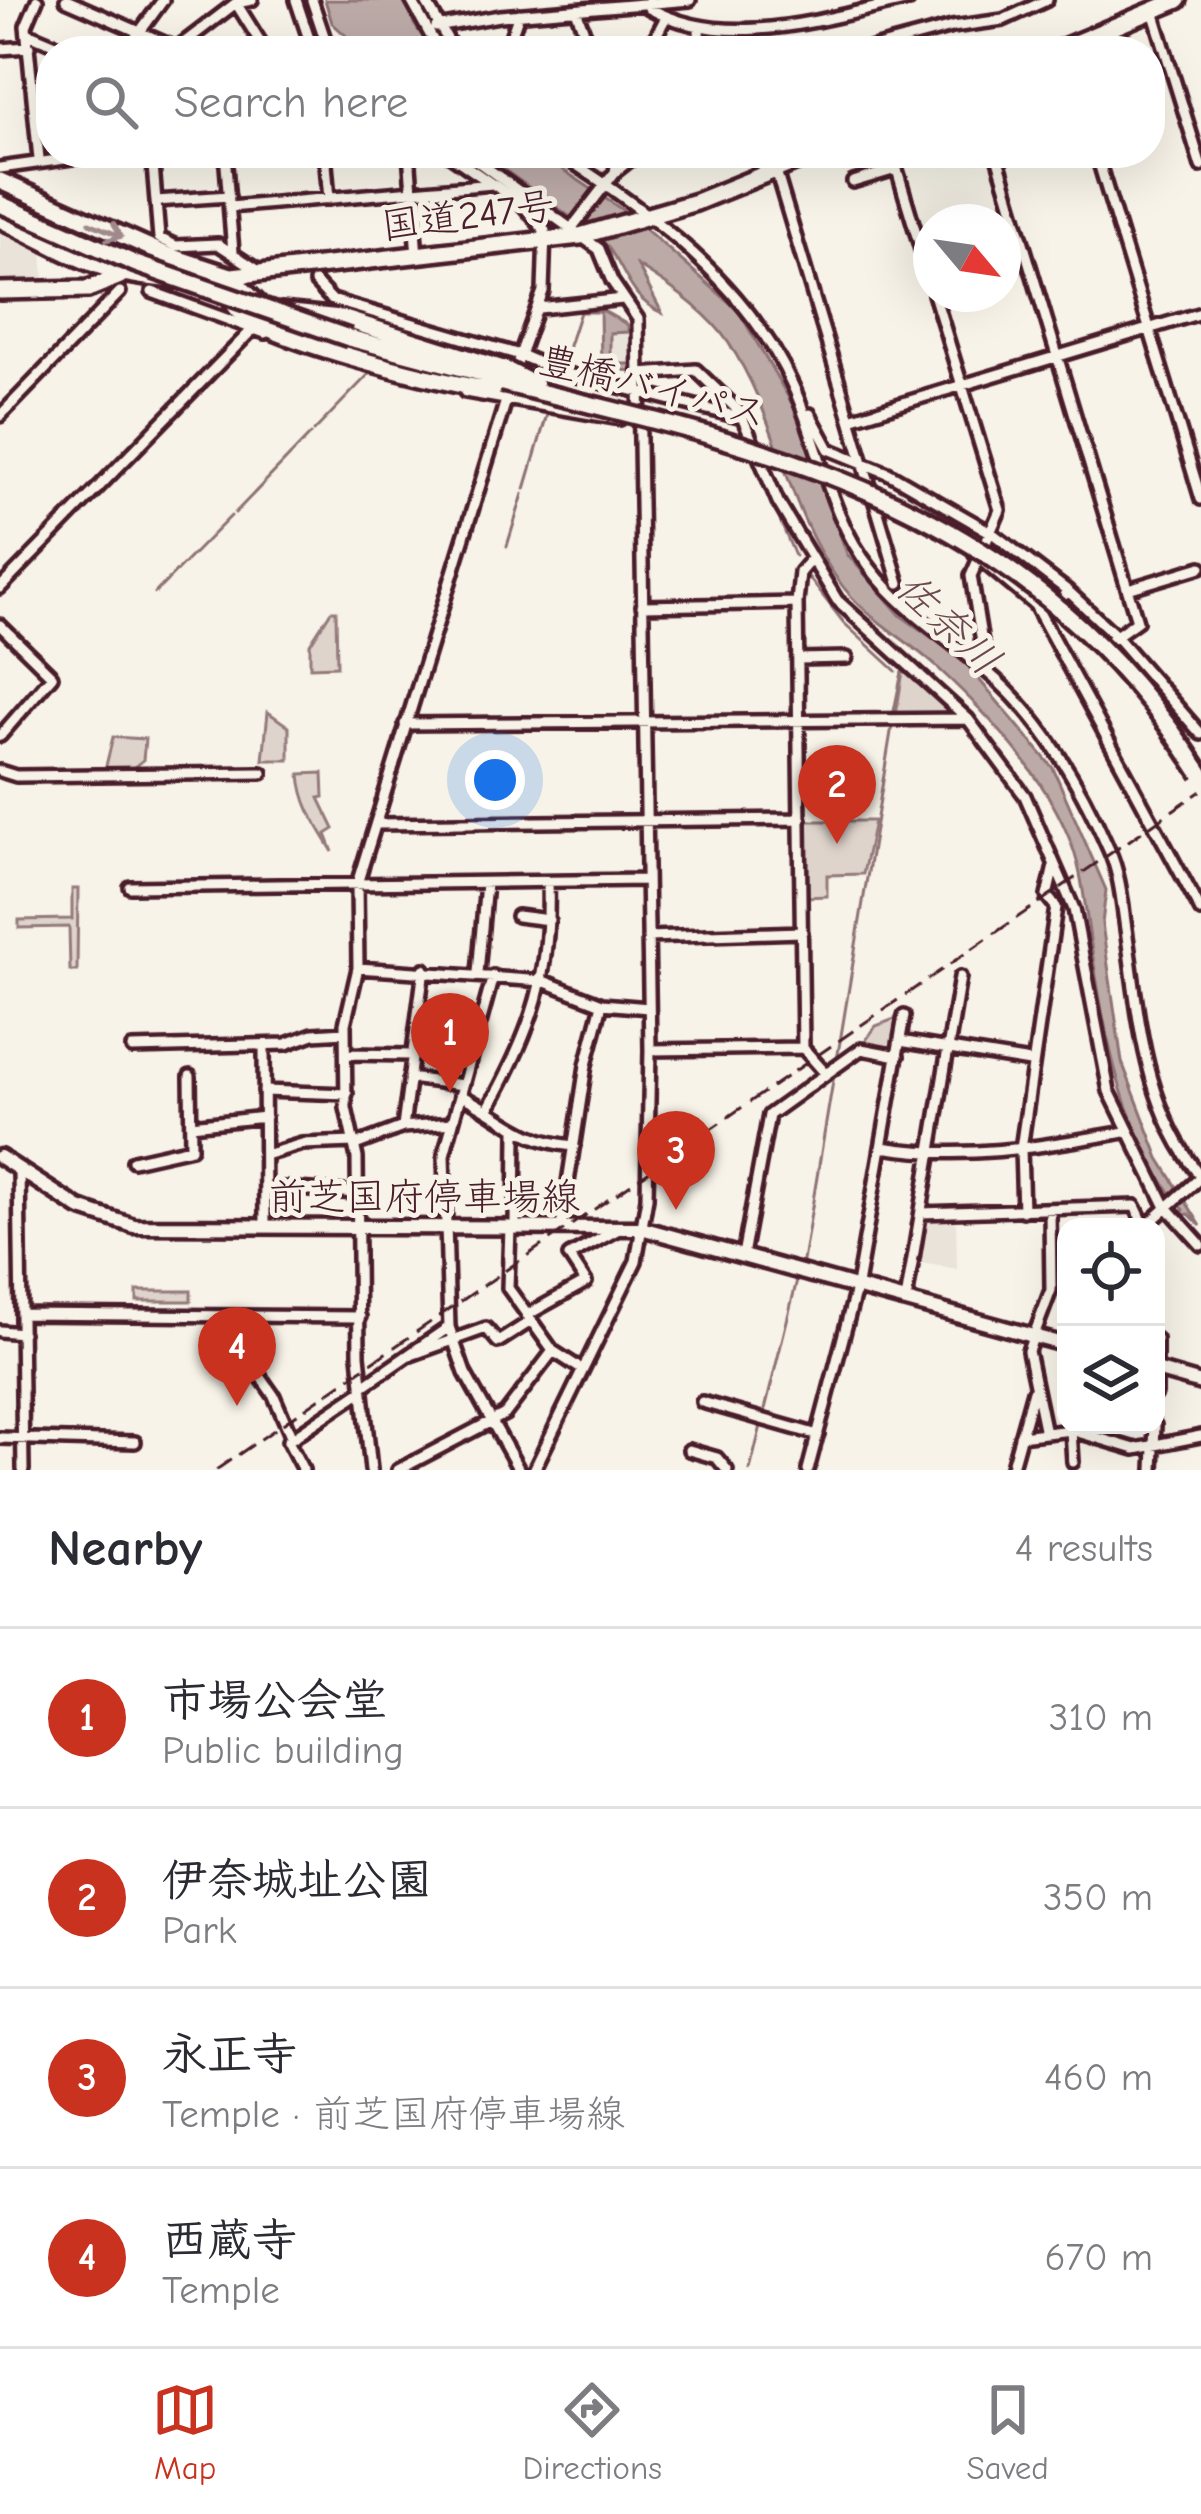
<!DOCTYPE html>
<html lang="en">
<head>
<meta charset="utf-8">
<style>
  :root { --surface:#fff; --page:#f7f7f7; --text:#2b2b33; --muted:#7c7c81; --line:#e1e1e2; --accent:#c8321e }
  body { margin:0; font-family:"Comic Neue","Klee One",sans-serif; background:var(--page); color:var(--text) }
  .controls { position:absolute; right:36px; bottom:36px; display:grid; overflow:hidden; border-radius:24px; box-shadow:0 12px 48px #0002 }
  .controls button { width:108px; height:108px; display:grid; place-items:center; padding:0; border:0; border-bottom:3px solid var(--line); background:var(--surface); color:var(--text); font:60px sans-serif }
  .compass { position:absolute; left:913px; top:204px; width:108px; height:108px; border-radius:50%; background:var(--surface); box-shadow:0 12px 48px #0002; rotate:119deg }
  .you { position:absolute; left:495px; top:780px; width:42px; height:42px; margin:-30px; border:9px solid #fff; border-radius:50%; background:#1a73e8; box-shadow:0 0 0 18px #1a73e833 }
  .badge { display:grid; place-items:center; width:78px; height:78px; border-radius:50%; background:var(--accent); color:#fff; font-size:39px; font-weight:700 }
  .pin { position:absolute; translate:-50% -99px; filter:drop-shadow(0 3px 6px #0008) }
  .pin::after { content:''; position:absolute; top:63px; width:42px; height:36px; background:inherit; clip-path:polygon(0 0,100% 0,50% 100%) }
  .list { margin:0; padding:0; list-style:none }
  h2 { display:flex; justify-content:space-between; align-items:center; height:156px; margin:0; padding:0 48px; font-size:51px }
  h2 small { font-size:39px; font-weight:400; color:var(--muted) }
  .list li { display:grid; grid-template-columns:78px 1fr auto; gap:36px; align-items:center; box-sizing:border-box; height:180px; padding:0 48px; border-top:3px solid var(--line) }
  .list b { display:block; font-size:45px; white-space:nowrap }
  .list p { margin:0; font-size:39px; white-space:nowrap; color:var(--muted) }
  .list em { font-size:39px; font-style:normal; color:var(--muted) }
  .icon { flex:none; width:66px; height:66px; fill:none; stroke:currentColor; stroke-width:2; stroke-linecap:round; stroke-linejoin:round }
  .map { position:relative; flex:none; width:1201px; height:1470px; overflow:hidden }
  .search { position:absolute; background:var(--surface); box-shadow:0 12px 48px #0002; left:36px; right:36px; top:36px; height:132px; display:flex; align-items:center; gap:30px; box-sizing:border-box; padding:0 42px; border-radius:48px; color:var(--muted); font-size:45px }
  .sheet { height:876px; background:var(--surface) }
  nav { display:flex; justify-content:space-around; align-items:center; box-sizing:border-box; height:168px; border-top:3px solid var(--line); background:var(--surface); font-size:33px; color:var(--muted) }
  nav a { display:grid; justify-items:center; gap:6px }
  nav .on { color:var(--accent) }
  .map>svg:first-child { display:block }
  .built { fill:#eae3da }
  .green { fill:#ded4cc; stroke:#947a7c; stroke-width:3 }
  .water { fill:#bcaaa7; stroke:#8e7275; stroke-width:3 }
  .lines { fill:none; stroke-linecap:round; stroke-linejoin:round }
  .stream { stroke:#8e7275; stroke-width:3 }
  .minor-casing { stroke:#4a1f2b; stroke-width:18 }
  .major-casing { stroke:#4a1f2b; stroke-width:21 }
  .highway-casing { stroke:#4a1f2b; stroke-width:24 }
  .minor { stroke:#f7f3e8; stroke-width:9 }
  .major { stroke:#f7f3e8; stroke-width:12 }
  .highway { stroke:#f7f3e8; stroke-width:15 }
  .rail { stroke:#4a1f2b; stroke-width:3; stroke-dasharray:18 9; stroke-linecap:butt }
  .highway-bridge-casing { stroke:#4a1f2b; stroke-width:24; stroke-linecap:butt }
  .highway-bridge { stroke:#f7f3e8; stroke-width:15 }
  .oneway { stroke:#a0898a }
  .labels { text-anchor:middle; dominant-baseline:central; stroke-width:10; stroke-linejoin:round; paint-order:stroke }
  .street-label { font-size:39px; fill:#4a1f2b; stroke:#f7f3e8 }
  .water-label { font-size:42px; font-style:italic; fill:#6c4950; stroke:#f7f3e8 }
</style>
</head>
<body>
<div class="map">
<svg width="1201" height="1470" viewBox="0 0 1201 1470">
  <rect width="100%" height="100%" fill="#f7f3e8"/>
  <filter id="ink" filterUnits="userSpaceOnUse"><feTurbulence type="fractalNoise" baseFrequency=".00833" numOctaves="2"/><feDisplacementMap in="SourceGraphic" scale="24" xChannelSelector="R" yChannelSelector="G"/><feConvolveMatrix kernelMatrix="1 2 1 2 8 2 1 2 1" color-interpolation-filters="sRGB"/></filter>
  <g filter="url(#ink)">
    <path class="built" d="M0,231L42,250L44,281L0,284Z
      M635,332L636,364H610L609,333Z
      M956,1214L957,1269L915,1262L923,1215Z"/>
    <path class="green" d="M331,611H336L337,666L310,667V644Z
      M903,671L958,716L896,715Z
      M268,712L289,727V760H263Z
      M113,737L145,739L143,760L128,772L105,770Z
      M323,773L324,797L319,798L334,829L326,834L333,852C318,827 302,805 300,774Z
      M804,821H874L863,874L827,875V896L805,897Z
      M72,889H78L77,971H70L69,927L19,928V920L72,919Z
      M902,1016L897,1051L862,1046L876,1026Z
      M137,1291H191V1301H137Z"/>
    <path class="water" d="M325,0H406L414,24L433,51L362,50L332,23Z
      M481,153H538L627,213L738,310L794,407L847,554L901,616L962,659L1053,768L1106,890L1102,924L1122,1062L1159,1158L1201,1226L1189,1214L1181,1215L1184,1210C1120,1135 1105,1033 1090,939C1084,902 1083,869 1067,833C1041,771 989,715 939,669C905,637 866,620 838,580C785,507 778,415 728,342C708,312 669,285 638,266L662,313C625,296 626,264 601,239Z
      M600,309L628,325V332L610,333V364H636V371L601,369Z"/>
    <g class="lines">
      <path class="stream" d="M89,160L146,155
        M563,364L580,312H601
        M314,431L370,373
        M525,489L548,411
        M767,490L795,556
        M235,513L311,434
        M507,546L523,494
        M806,574L844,623L896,671
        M155,593L231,516
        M893,716L903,667
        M837,1060L892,726
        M802,1267L834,1075
        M750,1470L798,1276"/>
      <defs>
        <path id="minor" d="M37,0L26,26L39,159
          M66,0L183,51
          M296,0L313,51
          M312,0L329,51
          M411,0L439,51
          M425,0L454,51
          M649,0V8C728,52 825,18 909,0
          M236,3L266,51
          M576,10L591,51
          M1153,11L1201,166
          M436,27L500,16L690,0
          M699,29L700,51
          M27,33L70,51
          M177,48L236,3L252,0
          M0,49L29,47
          M126,51L163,0
          M506,51L519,14
          M648,51L666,17
          M862,51L952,27L1003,20L1047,0
          M152,153L159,238L176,246L218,244L256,269
          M225,153L233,252
          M325,153L329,199
          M409,153L417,256
          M447,153L492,184
          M466,153L599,249L612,281L638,319L650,1050L647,1198L636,1261L534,1470
          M558,153C649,211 748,284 793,386C820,445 829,517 871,569C903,611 947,637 986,671C1040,715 1081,786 1109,850C1120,874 1122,902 1126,929C1139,1017 1143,1105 1201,1177
          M892,153L931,283
          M996,153L1137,621L1099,648
          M1096,153L1201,499
          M152,158L212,153
          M0,168L108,153
          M776,171L899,583
          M615,172L618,153
          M853,182L896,169
          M156,201L229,196
          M230,207L493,184L523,205L545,231L543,291L520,355L560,372L743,418
          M571,229L615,172L639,153
          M315,282L332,300L520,355L357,884L358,968L345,1024L346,1108L357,1158L359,1355L371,1470
          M152,292L265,333
          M934,294L1000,510L971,576L986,667
          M539,308L623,299
          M639,374L696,370L740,412L778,502L837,600L968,719L1025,796L1074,909L1109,1091L1165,1205L1201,1245
          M465,392L620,419
          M810,414L829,449L888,473L992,533L1068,591
          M0,416L120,292
          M850,419L1201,313
          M975,555L1035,605L1201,911
          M811,559L800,572L797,603L803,1048L826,1074
          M0,588L253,329
          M1128,589L1201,567
          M642,606L797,603
          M1053,607L1068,591L1114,634L1201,734
          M0,625L52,676L0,736
          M798,659L847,658
          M405,724L968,719
          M0,771L16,776L262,773
          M376,824L801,819
          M130,887L647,880
          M517,916L549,920
          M648,937L802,932
          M358,968L543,981L602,1004L649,1008
          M478,973L486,883
          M493,976L444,1155L449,1327L465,1373L519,1470
          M900,1041L1030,1062
          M264,1045L265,1226
          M132,1048L286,1044L313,1034L345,1032
          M650,1050L803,1048
          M348,1054L412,1055
          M409,1078L463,1085
          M264,1091L347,1094
          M460,1095C504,1116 519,1141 574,1146
          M488,1109C533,1028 551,975 548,882
          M191,1125L265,1117
          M403,1127L424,969
          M355,1145L403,1127L452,1123
          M882,1147C965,1161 1044,1146 1125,1132
          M265,1155L302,1144L354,1142
          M133,1161L191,1148L190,1076
          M19,1169L23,1470
          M265,1187L357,1193
          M1023,1211L1021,1149L1056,907L1047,896L1054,866
          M921,1213L1135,1206L1145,1227
          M510,1227L508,1288L553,1351L581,1369
          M515,1227L516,1131
          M1145,1227L1201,1177
          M561,1228L586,1065L602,1004
          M743,1255L769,1115L861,1049L898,1056
          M906,1300L960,977
          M22,1314L360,1317
          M527,1315L586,1282L569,1256L617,1230
          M248,1316V1359L274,1396L292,1438
          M0,1331L22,1333
          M1156,1339V1394
          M411,1355L486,1328L498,1342L531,1321
          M362,1387L449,1327
          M702,1402L818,1435
          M1071,1430L1073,1462
          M1045,1433L1028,1351L1051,1290L1050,1210
          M1020,1436L1071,1430L1135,1449L1201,1436
          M0,1438L135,1442
          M689,1450L717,1458L727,1470
          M303,1470L288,1441L362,1391
          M398,1470L505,1414L553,1351
          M808,1470L857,1285L904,1016
          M1011,1470L1033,1391
          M1153,1470L1155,1425"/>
        <path id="major" d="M0,1157L79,1208L134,1226L641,1228L1066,1345
          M1156,1370L1201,1383"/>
        <path id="highway" d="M1056,51L1178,0
          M0,181L162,253
          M0,219C79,258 114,284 206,279L580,236L696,202L817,153
          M152,250L228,275L258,304
          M227,287C231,301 235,309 247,317C285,343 452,387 500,391
          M0,291L88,289L120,276
          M281,312L341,318L506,370
          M349,338L504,379"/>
      </defs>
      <use href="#minor" class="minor-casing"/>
      <use href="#major" class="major-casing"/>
      <use href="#highway" class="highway-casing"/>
      <use href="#minor" class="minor"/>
      <use href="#major" class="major"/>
      <use href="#highway" class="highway"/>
      <path class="rail" d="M216,1470L1201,791"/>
      <defs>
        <path id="highway-bridge" d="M0,204L136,264L349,338
          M506,370L535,385
          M502,383C789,451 1031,507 1201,774"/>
      </defs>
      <use href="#highway-bridge" class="highway-bridge-casing"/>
      <use href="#highway-bridge" class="highway-bridge"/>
    </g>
    <defs><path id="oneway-shaft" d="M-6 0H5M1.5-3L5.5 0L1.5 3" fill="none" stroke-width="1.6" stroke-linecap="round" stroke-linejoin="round" transform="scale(3)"/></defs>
    <use class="oneway" href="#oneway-shaft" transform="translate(106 230) rotate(23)"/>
  </g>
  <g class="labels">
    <g class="street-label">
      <text transform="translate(468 216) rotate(-7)">国道247号</text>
      <text transform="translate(653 387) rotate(14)">豊橋バイパス</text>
      <text x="424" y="1197">前芝国府停車場線</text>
    </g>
    <g class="water-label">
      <text transform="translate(948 624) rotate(44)">佐奈川</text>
    </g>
  </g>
</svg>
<div class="controls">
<button><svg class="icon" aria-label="locate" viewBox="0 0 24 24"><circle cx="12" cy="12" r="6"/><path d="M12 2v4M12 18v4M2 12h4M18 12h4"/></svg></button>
<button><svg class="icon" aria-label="layers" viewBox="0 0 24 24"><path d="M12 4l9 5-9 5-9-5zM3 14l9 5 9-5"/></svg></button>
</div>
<svg class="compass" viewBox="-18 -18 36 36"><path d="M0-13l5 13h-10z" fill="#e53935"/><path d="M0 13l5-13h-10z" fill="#7c7c81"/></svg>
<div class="you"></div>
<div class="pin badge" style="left:450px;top:1092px">1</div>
<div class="pin badge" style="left:837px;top:844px">2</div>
<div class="pin badge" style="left:676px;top:1210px">3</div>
<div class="pin badge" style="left:237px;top:1406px">4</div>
<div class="search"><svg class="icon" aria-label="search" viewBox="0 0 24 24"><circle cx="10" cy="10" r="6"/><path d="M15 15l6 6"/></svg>Search here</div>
</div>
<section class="sheet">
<h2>Nearby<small>4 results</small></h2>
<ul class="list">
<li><span class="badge">1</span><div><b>市場公会堂</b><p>Public building</p></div><em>310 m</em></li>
<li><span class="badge">2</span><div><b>伊奈城址公園</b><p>Park</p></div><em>350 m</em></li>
<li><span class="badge">3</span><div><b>永正寺</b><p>Temple · 前芝国府停車場線</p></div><em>460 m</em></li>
<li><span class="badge">4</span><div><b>西蔵寺</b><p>Temple</p></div><em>670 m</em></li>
</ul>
</section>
<nav>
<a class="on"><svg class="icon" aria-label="map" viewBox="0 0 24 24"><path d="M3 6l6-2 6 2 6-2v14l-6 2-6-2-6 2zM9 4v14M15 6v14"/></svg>Map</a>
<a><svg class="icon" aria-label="directions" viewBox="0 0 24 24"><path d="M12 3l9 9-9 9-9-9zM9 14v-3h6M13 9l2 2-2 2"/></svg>Directions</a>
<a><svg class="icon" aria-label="saved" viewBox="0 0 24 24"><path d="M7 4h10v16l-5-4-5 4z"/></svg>Saved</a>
</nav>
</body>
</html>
